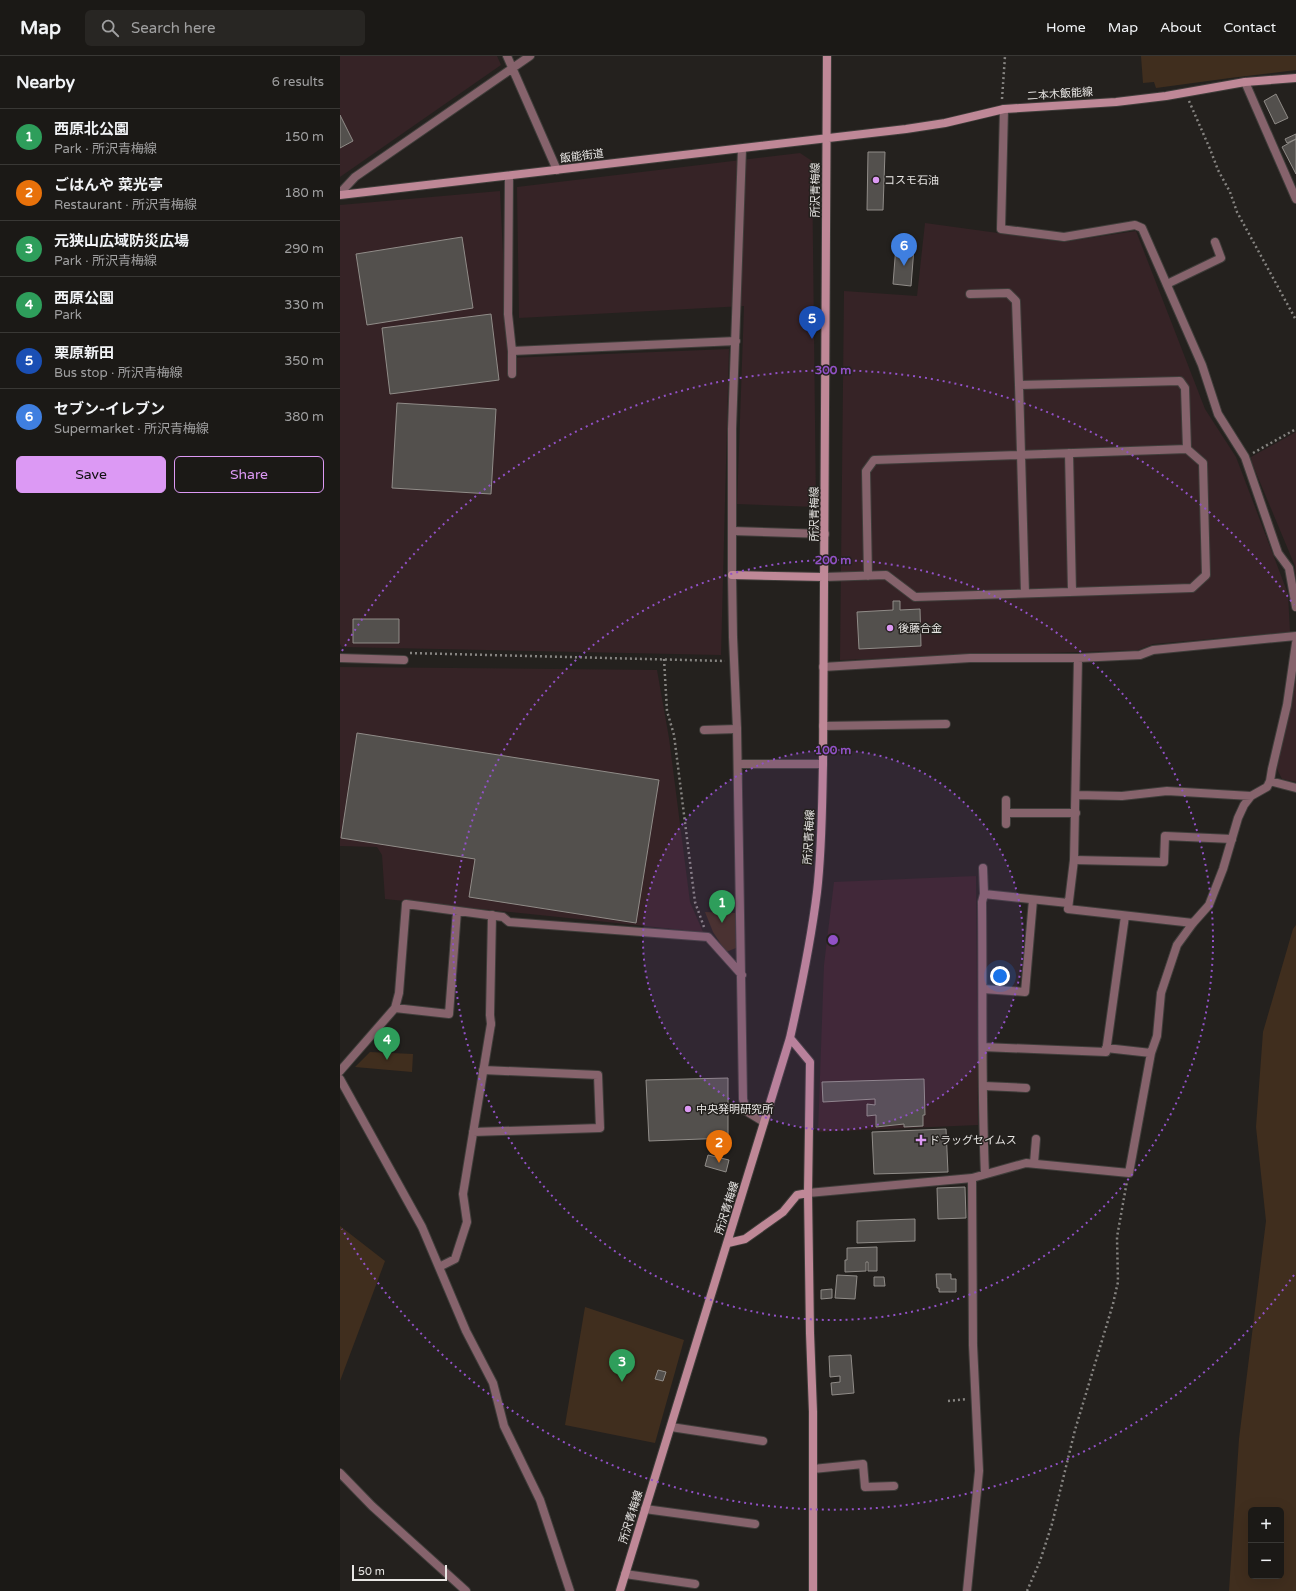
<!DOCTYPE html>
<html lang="en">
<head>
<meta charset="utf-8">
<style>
  :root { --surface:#1b1916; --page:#282623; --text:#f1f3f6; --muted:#a0a0a1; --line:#393835; --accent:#dc99f4 }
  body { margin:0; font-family:"Varela Round","Noto Sans JP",sans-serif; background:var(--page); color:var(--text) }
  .controls { position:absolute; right:12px; bottom:12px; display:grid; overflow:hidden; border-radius:6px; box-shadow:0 4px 16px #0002 }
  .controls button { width:36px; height:36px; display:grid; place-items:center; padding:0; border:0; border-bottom:1px solid var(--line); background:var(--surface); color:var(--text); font:20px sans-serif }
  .scale { position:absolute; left:12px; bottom:10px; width:95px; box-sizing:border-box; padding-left:4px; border:2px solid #e8e6e4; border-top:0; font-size:11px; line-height:14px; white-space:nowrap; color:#e8e6e4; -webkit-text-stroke:3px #24211e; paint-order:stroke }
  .you { position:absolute; left:660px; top:920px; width:14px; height:14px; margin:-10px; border:3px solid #fff; border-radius:50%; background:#1a73e8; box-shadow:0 0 0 6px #1a73e833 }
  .badge { display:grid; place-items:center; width:26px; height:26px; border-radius:50%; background:var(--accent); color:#fff; font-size:13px; font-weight:700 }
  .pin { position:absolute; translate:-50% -33px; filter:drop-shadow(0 1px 2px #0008) }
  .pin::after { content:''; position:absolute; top:21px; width:14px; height:12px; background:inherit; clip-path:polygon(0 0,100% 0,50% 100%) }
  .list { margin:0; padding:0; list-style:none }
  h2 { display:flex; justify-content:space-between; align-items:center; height:52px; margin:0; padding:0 16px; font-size:17px }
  h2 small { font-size:13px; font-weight:400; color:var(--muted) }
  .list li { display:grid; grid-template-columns:26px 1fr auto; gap:12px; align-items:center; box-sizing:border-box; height:56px; padding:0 16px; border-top:1px solid var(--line) }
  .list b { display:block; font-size:15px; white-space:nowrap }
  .list p { margin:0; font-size:13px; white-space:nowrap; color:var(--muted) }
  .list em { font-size:13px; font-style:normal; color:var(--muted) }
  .actions { display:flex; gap:8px; padding:12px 16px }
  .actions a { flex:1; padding:9px 0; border:1px solid var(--accent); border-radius:6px; text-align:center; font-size:14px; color:var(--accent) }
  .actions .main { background:var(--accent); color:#111 }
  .icon { flex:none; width:22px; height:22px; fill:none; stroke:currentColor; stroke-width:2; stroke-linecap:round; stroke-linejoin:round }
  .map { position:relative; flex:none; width:956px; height:1535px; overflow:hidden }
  header { display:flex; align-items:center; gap:24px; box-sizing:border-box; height:56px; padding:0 20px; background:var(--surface); border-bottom:1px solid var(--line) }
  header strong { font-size:19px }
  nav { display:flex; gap:22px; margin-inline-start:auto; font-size:14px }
  .search { width:280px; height:36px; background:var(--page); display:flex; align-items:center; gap:10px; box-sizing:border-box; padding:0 14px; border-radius:6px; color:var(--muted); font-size:15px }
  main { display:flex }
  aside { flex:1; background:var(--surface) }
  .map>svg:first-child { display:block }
  .industrial { fill:#362326 }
  .green { fill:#402e1e; fill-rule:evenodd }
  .building { fill:#53504d; stroke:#908c88 }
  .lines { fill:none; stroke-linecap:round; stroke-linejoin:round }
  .lane-casing { stroke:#3f3d3a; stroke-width:10 }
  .street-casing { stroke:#3f3d3a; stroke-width:10 }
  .secondary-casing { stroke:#3f3d3a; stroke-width:10 }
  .path { stroke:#868481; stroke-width:2.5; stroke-dasharray:2 3; stroke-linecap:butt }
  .lane { stroke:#86636c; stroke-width:8 }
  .street { stroke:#86636c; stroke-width:8 }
  .secondary { stroke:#bf8897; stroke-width:8 }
  .ring { fill:none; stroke:#9151c6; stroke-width:2; stroke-dasharray:2 4 }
  .poi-dot { fill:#dc99f4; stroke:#24211e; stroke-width:1.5 }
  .labels { text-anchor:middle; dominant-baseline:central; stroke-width:3; stroke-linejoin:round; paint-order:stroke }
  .street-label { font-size:11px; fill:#e8e6e4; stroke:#24211e }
  .poi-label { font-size:11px; fill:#e8e6e4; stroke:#24211e; text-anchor:start }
  .centre { fill:#9151c6; stroke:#24211e; stroke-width:2 }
  .ring-label { font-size:12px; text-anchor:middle; font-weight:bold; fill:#9151c6; stroke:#24211e; stroke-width:3; stroke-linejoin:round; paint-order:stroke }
</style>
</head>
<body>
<header>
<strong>Map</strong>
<div class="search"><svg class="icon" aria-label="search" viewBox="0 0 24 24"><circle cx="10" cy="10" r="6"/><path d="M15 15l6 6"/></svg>Search here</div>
<nav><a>Home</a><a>Map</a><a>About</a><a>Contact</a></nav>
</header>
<main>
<aside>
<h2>Nearby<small>6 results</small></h2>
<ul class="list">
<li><span class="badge" style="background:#2e9e5b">1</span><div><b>西原北公園</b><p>Park · 所沢青梅線</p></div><em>150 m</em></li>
<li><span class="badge" style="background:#e8710a">2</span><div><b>ごはんや 菜光亭</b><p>Restaurant · 所沢青梅線</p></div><em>180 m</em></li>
<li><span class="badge" style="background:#2e9e5b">3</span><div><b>元狭山広域防災広場</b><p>Park · 所沢青梅線</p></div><em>290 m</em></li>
<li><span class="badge" style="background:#2e9e5b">4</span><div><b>西原公園</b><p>Park</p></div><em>330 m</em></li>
<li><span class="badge" style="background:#1a4fb4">5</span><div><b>栗原新田</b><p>Bus stop · 所沢青梅線</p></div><em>350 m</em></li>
<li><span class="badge" style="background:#3f7fe0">6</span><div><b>セブン-イレブン</b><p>Supermarket · 所沢青梅線</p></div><em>380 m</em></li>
</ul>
<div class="actions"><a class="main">Save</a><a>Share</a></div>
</aside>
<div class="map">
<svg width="956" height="1535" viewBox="0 0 956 1535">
  <rect width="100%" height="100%" fill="#24211e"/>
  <path class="industrial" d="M0,0H157L161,9L0,121Z
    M460,97L472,105L476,451L397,448L404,250L179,262L177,131Z
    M160,135L168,302L389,293L381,599L2,591L0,588V149Z
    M585,167L723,186L796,175L865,353L896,401L948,538L950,576L813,588L798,594L500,604L504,235L577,240Z
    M956,376V524L955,510L912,407L911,401Z
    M0,611L317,614L329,682L350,846L363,876L45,843L42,799L37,791L0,790Z
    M956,615V726L942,723L937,713Z
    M636,820L638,1069L478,1076L484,909L494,826Z"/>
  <path class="green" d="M801,0H956V14L890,22L816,32L814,26L803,27Z
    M365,856L395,857L396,892L386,896L373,876Z
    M956,869V1535H889L899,1383L926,1165L916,1071L923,976L953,873ZM911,1454H941V1520H911Z
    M30,996L73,998L72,1016L15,1011Z
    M0,1170L45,1205L0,1325Z
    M245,1251L344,1284L315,1387L225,1369Z"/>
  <path class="building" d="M936,38L948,62L935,68L924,45Z
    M0,59L13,85L0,92Z
    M956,78V83L947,87L945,83Z
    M956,83V118L942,91Z
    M528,96H545L543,154H527Z
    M122,181L133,252L27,269L16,198Z
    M556,190L574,192L571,230L553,228Z
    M151,258L159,324L50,338L42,272Z
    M57,347L156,353L151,438L52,432Z
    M553,545H560V554L580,553L581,590L519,593L517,556L553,554Z
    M13,563H59V587H13Z
    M17,677L319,724L296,867L129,841L135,803L1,782Z
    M388,1022V1082L309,1085L306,1024Z
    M584,1023L585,1059H583V1070L564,1071V1068L536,1071V1059L527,1060V1048L535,1049V1043L483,1046L482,1026Z
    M606,1073L608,1116L534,1118L532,1076Z
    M368,1099L389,1104L386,1116L365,1110Z
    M625,1131L626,1162L598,1163L597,1132Z
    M575,1163V1185L517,1187V1165Z
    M537,1191V1215H528V1206H526V1215L505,1216V1204H507V1192Z
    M596,1218H611V1223H616V1236H599V1232H597Z
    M497,1219L517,1220L515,1243L495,1242Z
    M534,1221H544L545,1230H534Z
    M492,1233V1242L481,1243V1234Z
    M511,1299L514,1337L492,1339L491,1327L500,1326V1320L490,1321L489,1300Z
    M318,1314L326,1316L323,1325L315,1323Z"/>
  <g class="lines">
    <defs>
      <path id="lane" d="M827,228L881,202L875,186
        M172,295V318
        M679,329L685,537
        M729,397L732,536
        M392,475L485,478
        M528,520L526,415L534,404L847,393
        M484,521L546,519L575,541L852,532L866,519L863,407L847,393L845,332L840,325L679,329L676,245L668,237L630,238
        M364,674L397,673
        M398,708H483
        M666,757H736
        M666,768V744
        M734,804L824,806L825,780L892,783
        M643,933L685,936L693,844
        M151,968L150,959L152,859
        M644,1030L686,1032
        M694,1107L696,1083
        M473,1413L523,1408L525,1431L554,1430
        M285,1518L355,1528"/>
      <path id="street" d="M167,0L217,114
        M905,26L956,143
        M664,53L661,173L724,181L795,169L802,172L862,309L878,358L905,401L938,497L949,512L956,551
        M402,93L392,373V519L393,581L397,673L403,1043L406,1055L424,1066
        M169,120L168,258L172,295L396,285
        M0,137L15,121L190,0
        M0,602L64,604
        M738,602L734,804L728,853L853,867
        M483,611L630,602H738L800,599L813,594L956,580
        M483,670L606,668
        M930,725L956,732
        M736,739L782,740L827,735L911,740L927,731L930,725L932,713L947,649L956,587
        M643,812L644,838L642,846C643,937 641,1028 645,1118
        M644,838L728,847
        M55,952L109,958L117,855
        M643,991L766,996L785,860
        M766,992L811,997
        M0,1015L55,952L59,937L66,848L163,861L169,866L368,881L402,919
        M0,1023L82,1171L126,1275L153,1327L164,1370L200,1444L230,1535
        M133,1076L260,1072L258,1019L143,1014
        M468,1137L632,1122L686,1107L789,1117L811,997L817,980L821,937L837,889L853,867L869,849L883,813L898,762L904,749L911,740
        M99,1211L115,1203L127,1166L123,1138L151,968
        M331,1371L423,1385
        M0,1417L32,1450L126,1535
        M305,1453L415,1468
        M627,1535L639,1415L633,1289L632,1122"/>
      <path id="secondary" d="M0,139L566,73L605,67L664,53L776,46L826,40L905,26L956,22
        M392,519L484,521
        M450,982L470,1006L468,1137L470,1277L473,1356V1535
        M388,1187L405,1183L443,1156L457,1139L468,1137
        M280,1535L450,982C461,933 471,885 477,836C482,793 482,751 483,708L487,0"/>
    </defs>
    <use href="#lane" class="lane-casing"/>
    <use href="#street" class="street-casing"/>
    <use href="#secondary" class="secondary-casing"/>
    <path class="path" d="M662,43L665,0
      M849,45L870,93L878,114L890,136L897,156L956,264
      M913,397L956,373
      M70,597L385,605
      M324,603L327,655L334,679L355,846L364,871
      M608,1345L627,1343
      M687,1535L700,1505L712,1468L735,1374L773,1248L778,1226L777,1181L787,1125"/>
    <use href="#lane" class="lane"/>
    <use href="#street" class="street"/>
    <use href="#secondary" class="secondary"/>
  </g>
  <circle cx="493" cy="884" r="190" fill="#9151c6" fill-opacity=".12"/>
  <g class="ring">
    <circle cx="493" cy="884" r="190"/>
    <circle cx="493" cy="884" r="380"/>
    <path d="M954 1219A570 570 0 0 1 2 1173M2 595A570 570 0 0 1 954 549"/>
  </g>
  <g class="poi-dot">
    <circle cx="536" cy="124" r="4"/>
    <circle cx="550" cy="572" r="4"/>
    <circle cx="348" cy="1053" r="4"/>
    <path d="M579 1078h4v4h4v4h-4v4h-4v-4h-4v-4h4z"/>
  </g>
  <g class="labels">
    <g class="street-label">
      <text transform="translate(720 38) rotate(-4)">二本木飯能線</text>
      <text transform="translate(242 100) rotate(-7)">飯能街道</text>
      <text transform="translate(475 134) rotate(-90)">所沢青梅線</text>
      <text transform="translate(474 458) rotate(-90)">所沢青梅線</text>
      <text transform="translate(469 781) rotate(-87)">所沢青梅線</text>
      <text transform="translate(387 1152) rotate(-73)">所沢青梅線</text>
      <text transform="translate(291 1461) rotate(-73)">所沢青梅線</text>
    </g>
    <g class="poi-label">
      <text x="544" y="124">コスモ石油</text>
      <text x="558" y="572">後藤合金</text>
      <text x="356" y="1053">中央発明研究所</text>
      <text x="589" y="1084">ドラッグセイムス</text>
    </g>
  </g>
  <circle cx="493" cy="884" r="6" class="centre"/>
  <g class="ring-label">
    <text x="493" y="318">300 m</text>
    <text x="493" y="508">200 m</text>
    <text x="493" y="698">100 m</text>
  </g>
</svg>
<div class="controls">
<button>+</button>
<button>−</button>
</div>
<div class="scale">50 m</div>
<div class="you"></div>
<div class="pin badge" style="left:382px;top:867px;background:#2e9e5b">1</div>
<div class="pin badge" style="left:379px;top:1107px;background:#e8710a">2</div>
<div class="pin badge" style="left:282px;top:1326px;background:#2e9e5b">3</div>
<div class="pin badge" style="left:47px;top:1004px;background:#2e9e5b">4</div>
<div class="pin badge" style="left:472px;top:283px;background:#1a4fb4">5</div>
<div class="pin badge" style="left:564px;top:210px;background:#3f7fe0">6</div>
</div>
</main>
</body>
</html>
